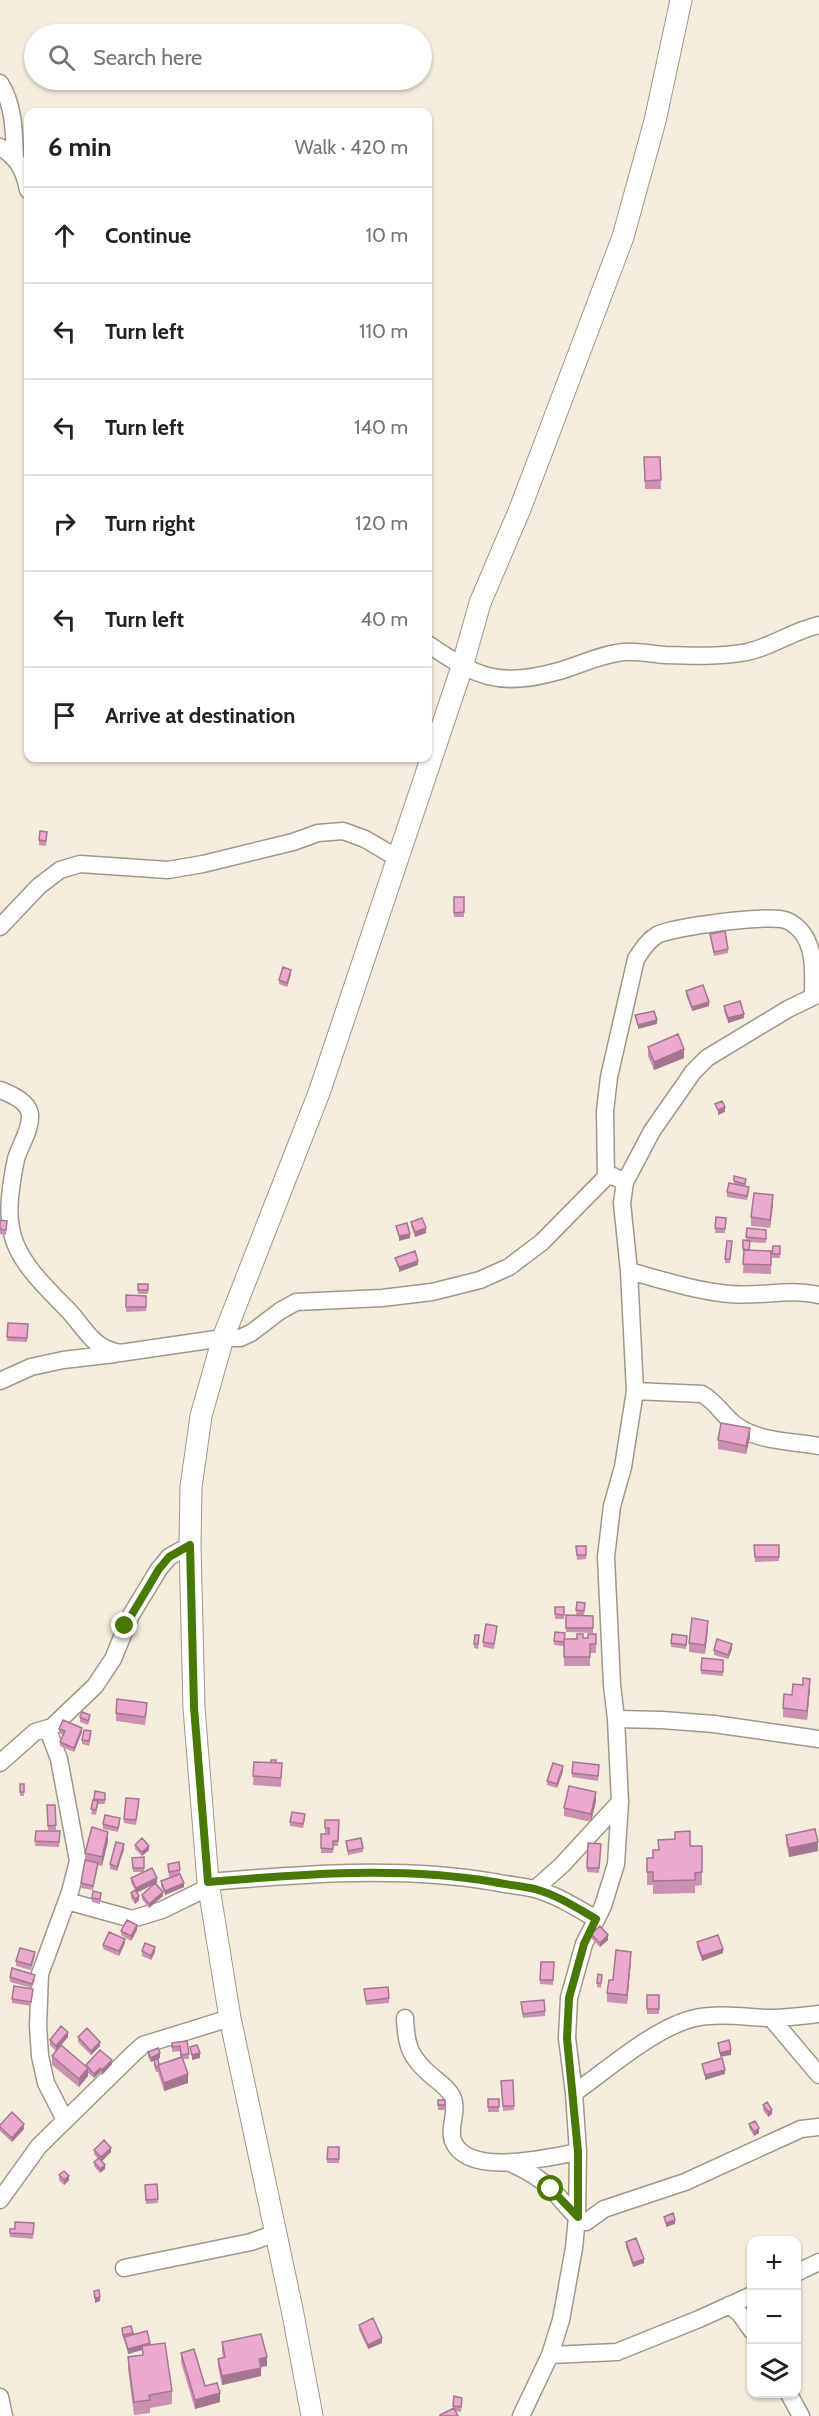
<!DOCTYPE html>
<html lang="en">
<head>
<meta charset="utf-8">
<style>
  :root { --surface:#fff; --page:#f6f6f6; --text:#222; --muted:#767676; --line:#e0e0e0 }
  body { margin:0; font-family:Cabin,sans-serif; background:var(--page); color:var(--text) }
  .controls { position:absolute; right:18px; bottom:18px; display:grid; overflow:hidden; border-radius:12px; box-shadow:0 2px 4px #0004 }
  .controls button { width:54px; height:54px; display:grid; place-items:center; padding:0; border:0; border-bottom:2px solid var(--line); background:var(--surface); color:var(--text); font:30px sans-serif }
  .stop { position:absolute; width:18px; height:18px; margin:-14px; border:4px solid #497900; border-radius:50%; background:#fff }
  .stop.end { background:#497900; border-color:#fff; box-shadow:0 2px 6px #0008 }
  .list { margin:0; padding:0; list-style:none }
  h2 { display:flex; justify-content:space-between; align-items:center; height:78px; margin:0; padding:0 24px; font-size:26px }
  h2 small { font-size:20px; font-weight:400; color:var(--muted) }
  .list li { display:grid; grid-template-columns:39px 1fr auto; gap:18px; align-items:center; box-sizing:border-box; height:96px; padding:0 24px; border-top:2px solid var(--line) }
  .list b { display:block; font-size:22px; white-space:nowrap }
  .list em { font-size:20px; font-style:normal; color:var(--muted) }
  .icon { flex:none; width:33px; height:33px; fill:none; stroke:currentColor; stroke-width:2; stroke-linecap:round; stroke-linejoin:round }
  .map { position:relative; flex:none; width:819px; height:2416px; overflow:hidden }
  .search { position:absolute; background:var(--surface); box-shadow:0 2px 4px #0004; left:24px; top:24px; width:408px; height:66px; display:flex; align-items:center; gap:15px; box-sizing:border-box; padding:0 21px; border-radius:33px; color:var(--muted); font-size:22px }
  .panel { position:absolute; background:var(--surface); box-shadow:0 2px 4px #0004; left:24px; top:108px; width:408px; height:654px; border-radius:12px }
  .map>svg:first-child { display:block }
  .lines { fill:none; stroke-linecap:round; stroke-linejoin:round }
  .minor-casing { stroke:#9f988a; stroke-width:19 }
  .tertiary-casing { stroke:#9f988a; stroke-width:23 }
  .minor { stroke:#fff; stroke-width:16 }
  .tertiary { stroke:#fff; stroke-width:21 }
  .wall { fill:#ca92b0 }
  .shaded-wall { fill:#a47790 }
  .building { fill:#ebaacd; stroke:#a47790; stroke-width:1.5 }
  .route { stroke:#497900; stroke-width:8 }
</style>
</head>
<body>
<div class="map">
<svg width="819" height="2416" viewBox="0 0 819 2416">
  <rect width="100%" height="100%" fill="#f4ecdd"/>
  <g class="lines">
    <defs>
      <path id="minor" d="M0,83C14,105 14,131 15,157
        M0,147C18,158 24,170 28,190
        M428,644C476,677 499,688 559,671C580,665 601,654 624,652C637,651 652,654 665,655C692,656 720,657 747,652C772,647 794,630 819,625
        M0,927L39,886L60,870L80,864L168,870L203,864L293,842L318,833L343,831L365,839L399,859
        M0,1090C11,1094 29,1102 30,1115C31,1130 20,1145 16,1159C0,1236 12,1254 66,1308C85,1327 91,1348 120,1353L223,1338H240L251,1333L280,1311L296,1302L382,1298L432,1292L480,1280L509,1267L542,1242L606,1177L613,1176L625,1182
        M606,1177L605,1111L609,1077L636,959C642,950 647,941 657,935C673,927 768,914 785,920C790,921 797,927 800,930C816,948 813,974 813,997
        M629,1271C662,1280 696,1291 730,1294C760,1297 789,1288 819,1295
        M0,1381L31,1367L63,1360L115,1354
        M635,1391L702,1394C715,1401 722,1414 733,1423C756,1442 791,1441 819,1446
        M616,1719L662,1720L714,1724L819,1739
        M48,1730L59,1759L78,1861L70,1892L40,1974L38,2026L40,2056L46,2083L65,2120
        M0,1763L35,1732L52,1727L95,1686L113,1659L131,1615L159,1569L169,1557L190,1545
        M208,1882C303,1874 400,1866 494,1882C508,1885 522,1886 535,1889C557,1895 577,1908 596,1919
        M535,1889L562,1865L620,1802
        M67,1901L132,1919L162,1910L209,1887
        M405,2018C406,2046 410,2058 433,2077C439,2082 448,2088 452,2096C459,2111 448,2127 453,2141C468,2178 549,2157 578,2152
        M771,2018L819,2075
        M574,2093C607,2070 655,2027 695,2018C718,2013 745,2017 768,2018C785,2018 802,2016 819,2014
        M510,2163C526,2170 539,2177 551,2189C563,2200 572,2216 586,2222L604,2209L685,2182L801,2129L819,2127
        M0,2200L39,2146L134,2053L143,2045L230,2018
        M124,2268L251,2242L276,2233
        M796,2273L819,2262
        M729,2305L740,2314L752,2331
        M550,2355L617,2352L699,2319L752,2295
        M789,2394L801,2416
        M0,2397L4,2416
        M521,2416L550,2355L561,2320L574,2248L577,2217L578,2152L574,2093L567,2038L569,1998L584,1944L603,1906L616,1864L620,1802L616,1719L612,1685L606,1557L612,1506L623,1467L635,1391L629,1271L622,1203L625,1182L652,1131L693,1072L707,1058L788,1009L819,994"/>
      <path id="tertiary" d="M312,2416L293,2314L230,2018L208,1882L194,1708L190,1545L191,1487L201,1416L223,1338L319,1093L462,667L480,603L520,509L623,237L655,121L681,0"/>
    </defs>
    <use href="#minor" class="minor-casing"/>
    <use href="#tertiary" class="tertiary-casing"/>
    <use href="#minor" class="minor"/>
    <use href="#tertiary" class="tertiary"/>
  </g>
  <path class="wall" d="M644,457H660L661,489H645Z
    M47,836L46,846L39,845V840Z
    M454,897H464V917H454Z
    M710,934L728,949V953L714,956Z
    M291,974L287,987L279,984V980Z
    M686,991L709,1006L692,1011L686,995Z
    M724,1006L744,1018L728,1023L724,1011Z
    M648,1047L684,1058L654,1070L648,1056Z
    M734,1176L746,1183L745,1186L749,1191L747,1200L727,1197V1192L734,1184Z
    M773,1204L770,1228L751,1226V1217Z
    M716,1217L726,1218L725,1233H715Z
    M0,1220L7,1225L6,1235L0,1234Z
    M411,1222L426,1233L415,1237L411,1226Z
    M747,1228L766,1230V1243L750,1242V1250L771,1251V1274L743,1273L744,1253H743V1249L746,1241Z
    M727,1241H732L730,1263H725Z
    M773,1246H780V1258H772Z
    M138,1284H148V1294H138Z
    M126,1295L146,1296V1311L126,1312Z
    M8,1323L28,1324L27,1342L7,1341Z
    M750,1437L746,1454L718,1449V1440Z
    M754,1545H779V1561L755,1562Z
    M576,1546H586V1559L577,1560Z
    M577,1602L585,1603L584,1615H576Z
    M555,1607H564V1619H555Z
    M566,1615L593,1616V1633L566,1632Z
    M708,1629L705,1654L689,1652V1643Z
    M497,1630L494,1649L483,1647V1642Z
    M555,1632L565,1639L588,1638L596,1634V1653H590V1666H564V1646L554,1645Z
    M475,1635L479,1639L478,1649L474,1648Z
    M687,1640L686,1649L671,1647V1643Z
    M732,1649L728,1659L714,1655V1650Z
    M702,1658L723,1660V1676L701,1674Z
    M810,1688L807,1720L783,1717V1708Z
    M147,1712L145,1725L116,1721V1713Z
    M80,1717L90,1719L88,1725L80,1722Z
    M59,1729L82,1732L74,1752L60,1746V1742L63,1735L59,1733Z
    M91,1736L89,1746L82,1744V1740Z
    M254,1762L282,1763L281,1787L253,1785Z
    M599,1765L598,1781L572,1777V1773Z
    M563,1771L557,1788L547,1785V1781Z
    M20,1784H24V1796H20Z
    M95,1791L105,1797V1804H98L96,1815L91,1814Z
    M596,1801L591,1822L564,1816V1808Z
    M139,1804L136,1825L124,1823V1819Z
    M47,1805H55L56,1830H48Z
    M305,1819L303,1828L290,1826V1822Z
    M325,1820H339L338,1846H333V1853H321V1834H329V1833H325Z
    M120,1823L118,1832L103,1829V1824Z
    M36,1831H60L59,1847L35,1846Z
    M786,1835L818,1851L789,1857L786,1844Z
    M108,1841L102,1866L98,1865L93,1890L81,1888L85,1862V1853Z
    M346,1841L363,1848V1852L348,1855Z
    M588,1843L601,1844L599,1873L587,1872Z
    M135,1845L149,1850L142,1856L135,1849Z
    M690,1846H702V1885L695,1886V1893L653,1894V1885H647V1871L653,1858L658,1850Z
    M124,1849L117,1871L110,1869V1864Z
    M144,1857V1872L157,1883H156L163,1896L149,1908L142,1899V1895L154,1884L137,1892L139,1900L135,1904L131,1898V1893L135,1890L131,1882V1878L143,1872H133L132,1858Z
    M168,1864L180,1870V1874L184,1887L165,1895L161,1886V1881L176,1875L169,1877Z
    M101,1897L100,1904L92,1902V1898Z
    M137,1930L131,1941L121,1935V1931Z
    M591,1934L608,1940L600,1947L591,1938Z
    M697,1942L723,1953L702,1961L697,1947Z
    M125,1943L119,1956L103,1949V1945Z
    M142,1951L155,1952L151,1960L142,1956Z
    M35,1956L31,1970L16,1966V1961Z
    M631,1960L627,2004L607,2002V1993L613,1980Z
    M541,1962H554L553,1985L540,1984Z
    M10,1977L35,1979L32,1988L10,1982Z
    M602,1979L601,1988L597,1987V1983Z
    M364,1989L389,1998V2003L366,2005Z
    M33,1993L31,2006L12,2003V1999Z
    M647,1995H659V2014H647Z
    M521,2002L545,2011V2016L523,2018Z
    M68,2037L56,2051L50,2045V2040Z
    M78,2037L100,2046L91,2055L78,2042Z
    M187,2041L189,2059H182L188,2083L164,2091L158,2072H156L154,2065V2061L151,2062L148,2057V2052L160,2058L156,2060L159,2065L180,2057V2051L172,2052V2043Z
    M52,2056L86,2065L112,2064L102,2075L100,2072L94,2078L88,2073V2076L79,2087L52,2065Z
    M513,2080L514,2110L503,2111L501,2081Z
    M488,2099H499V2112H488Z
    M438,2100H445V2110H438Z
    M763,2105L772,2114L768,2117L763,2110Z
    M749,2124L759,2133L754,2136L749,2128Z
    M0,2125L24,2129L12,2142L0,2131Z
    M328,2147H339V2163H327Z
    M94,2150L111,2152L102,2161L105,2169L100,2173L94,2166V2162L98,2159L94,2154Z
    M59,2175L69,2180L64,2185L59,2180Z
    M157,2184L158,2203L146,2204L145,2185Z
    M34,2223L33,2239L10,2237V2233L15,2229Z
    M626,2242L644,2263L633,2267L626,2247Z
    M359,2325L382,2343L368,2349L359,2330Z
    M131,2326L133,2335L150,2345L172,2391V2404L150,2408V2413L134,2415L128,2370V2357L142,2356V2350L128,2354L124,2339H123L122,2328Z
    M222,2342L267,2366L261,2367V2376L222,2385L218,2367V2359L223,2358L222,2351Z
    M181,2353L205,2386L220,2402L195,2409L181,2362Z
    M462,2402L461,2412L455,2411L458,2416H440V2415L453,2408V2406Z"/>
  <path class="shaded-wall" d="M291,970V974L287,987V983Z
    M709,1002V1006L692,1011V1007Z
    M744,1014V1018L728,1023V1018Z
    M657,1020V1024L638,1029V1025Z
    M684,1049V1058L654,1070V1062Z
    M725,1107V1112L718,1115V1110Z
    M773,1195V1204L770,1228V1220Z
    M426,1228V1233L415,1237V1232Z
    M410,1234V1238L399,1241V1236Z
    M418,1261V1265L399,1272V1267Z
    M750,1428V1437L746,1454V1446Z
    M708,1621V1629L705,1654V1645Z
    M732,1644V1649L728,1659V1655Z
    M810,1679V1688L807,1720V1711Z
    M82,1728V1732L74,1752V1748Z
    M563,1766V1771L557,1788V1784Z
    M596,1792V1801L591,1822V1814Z
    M108,1832V1841L102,1866V1857Z
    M818,1842V1851L789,1857V1848Z
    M124,1844V1849L117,1871V1867Z
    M149,1846V1850L142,1856V1852Z
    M157,1878V1883L136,1893V1888Z
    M184,1883V1887L165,1895V1891Z
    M163,1892V1896L149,1908V1904Z
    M139,1896V1900L135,1904V1899Z
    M137,1925V1930L131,1941V1936Z
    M608,1935V1940L600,1947V1943Z
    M125,1939V1943L119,1956V1951Z
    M155,1947V1952L151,1960V1956Z
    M723,1949V1953L702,1961V1956Z
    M631,1952V1960L627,2004V1995Z
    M68,2032V2037L56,2051V2046Z
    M100,2042V2046L91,2055V2051Z
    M731,2050V2055L720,2057V2053Z
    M160,2053V2058L151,2062V2058Z
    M200,2053V2058L192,2060V2055Z
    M112,2060V2064L102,2075V2070Z
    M88,2068V2076L79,2087V2079Z
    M100,2068V2072L94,2078V2074Z
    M725,2070V2074L705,2080V2075Z
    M188,2074V2083L164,2091V2083Z
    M772,2110V2114L768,2117V2112Z
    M24,2124V2129L12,2142V2138Z
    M759,2128V2133L754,2136V2132Z
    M111,2148V2152L101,2162V2157Z
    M105,2165V2169L100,2173V2169Z
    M69,2176V2180L64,2185V2180Z
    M675,2220V2224L666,2227V2223Z
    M644,2259V2263L633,2267V2263Z
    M100,2297V2301L95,2303V2298Z
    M382,2338V2343L368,2349V2345Z
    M150,2343V2348L142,2346V2350L128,2354V2349Z
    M267,2357V2366L259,2367V2359Z
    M261,2368V2376L222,2385V2376Z
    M220,2393V2402L195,2409V2400Z"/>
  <path class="building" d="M644,457H660L661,480L645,481Z
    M40,831L47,832L46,841L39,840Z
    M454,897H464V912L454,913Z
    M725,931L728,949L714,952L710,934Z
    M283,967L291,970L287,983L279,980Z
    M703,985L709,1002L692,1007L686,991Z
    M740,1001L744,1014L728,1018L724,1006Z
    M654,1011L657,1020L638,1025L635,1015Z
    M678,1034L684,1049L654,1062L648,1047Z
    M722,1101L725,1107L718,1110L715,1104Z
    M734,1176L746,1179L745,1184L734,1181Z
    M729,1183L749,1187L747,1196L727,1192Z
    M754,1193L773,1195L770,1220L751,1217Z
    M716,1217L726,1218L725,1229L715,1228Z
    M422,1218L426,1228L415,1232L411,1222Z
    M0,1220L7,1221L6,1230L0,1229Z
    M407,1223L410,1234L399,1236L396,1226Z
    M747,1228L766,1230V1239L746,1237Z
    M743,1240L750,1241L749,1250L743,1249Z
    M727,1241H732L730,1259H725Z
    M773,1246H780V1254H772Z
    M744,1250L771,1251V1265L743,1264Z
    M415,1251L418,1261L399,1267L395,1258Z
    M138,1284H148V1290H138Z
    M126,1295L146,1296V1307H126Z
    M8,1323L28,1324L27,1338L7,1337Z
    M721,1423L750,1428L746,1446L718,1440Z
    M754,1545H779V1557H755Z
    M576,1546H586V1555H577Z
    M577,1602L585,1603L584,1611L576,1610Z
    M555,1607H564V1615L555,1614Z
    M566,1615L593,1616V1628H566Z
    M692,1618L708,1621L705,1645L689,1643Z
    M486,1624L497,1626L494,1644L483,1642Z
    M555,1632L565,1633L564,1642L554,1641Z
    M577,1634H583V1638H588V1634H596V1644H590V1657H564V1639H577Z
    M672,1634L687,1636L686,1645L671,1643Z
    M475,1635H479L478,1644H474Z
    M717,1639L732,1644L728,1655L714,1650Z
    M702,1658L723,1660V1672L701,1670Z
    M803,1678L810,1679L807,1711L783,1708L784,1694L792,1695L793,1684L803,1685Z
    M117,1699L147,1703L145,1717L116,1713Z
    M82,1712L90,1715L88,1721L80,1717Z
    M63,1720L82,1728L74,1748L60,1742L65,1731L59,1729Z
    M84,1730L91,1731L89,1741L82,1740Z
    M271,1760H276V1763H271Z
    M254,1762L282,1763L281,1778L253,1776Z
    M573,1762L599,1765L598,1776L572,1773Z
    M553,1763L563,1766L557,1784L547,1781Z
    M20,1784H24V1792H20Z
    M569,1786L596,1792L591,1814L564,1808Z
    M95,1791L105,1793V1800L94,1799Z
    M126,1798L139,1799L136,1820L124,1819Z
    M93,1800L98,1801L96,1810L91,1809Z
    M47,1805H55L56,1825L48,1826Z
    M292,1812L305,1814L303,1824L290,1822Z
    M105,1815L120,1818L118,1828L103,1824Z
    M325,1820H339L338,1841H333V1849L321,1848V1834H329V1828H325Z
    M92,1827L108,1832L102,1857L85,1853Z
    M815,1829L818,1842L789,1848L786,1835Z
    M36,1831H60L59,1842L35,1841Z
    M690,1831V1846H702V1872L695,1873V1880L653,1881V1872H647V1858H653V1850H659L658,1840L675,1839V1832Z
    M142,1838L149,1846L142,1852L135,1845Z
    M361,1838L363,1848L348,1851L346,1841Z
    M116,1842L124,1844L117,1867L110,1864Z
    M588,1843L601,1844L599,1868H587Z
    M144,1857V1868H133L132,1858Z
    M85,1860L98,1863L93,1886L81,1883Z
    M179,1862L180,1870L169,1872L168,1864Z
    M152,1868L157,1878L136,1888L131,1878Z
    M180,1874L184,1883L165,1891L161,1881Z
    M155,1883L163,1892L149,1904L142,1895Z
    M135,1890L139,1896L135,1899L131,1893Z
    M93,1891L101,1893L100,1899L92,1898Z
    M127,1920L137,1925L131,1936L121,1931Z
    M600,1926L608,1935L600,1943L591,1934Z
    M109,1932L125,1939L119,1951L103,1945Z
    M718,1935L723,1949L702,1956L697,1942Z
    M145,1943L155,1947L151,1956L142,1951Z
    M20,1948L35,1952L31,1965L16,1961Z
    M616,1950L631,1952L627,1995L607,1993L609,1980H613Z
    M541,1962H554L553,1980H540Z
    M12,1968L35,1975L32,1984L10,1977Z
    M598,1974L602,1975L601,1983H597Z
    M14,1986L33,1989L31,2002L12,1999Z
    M388,1987L389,1998L366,2001L364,1989Z
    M647,1995H659V2009H647Z
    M544,2000L545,2011L523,2014L521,2002Z
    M61,2026L68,2032L56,2046L50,2040Z
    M87,2028L100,2042L91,2051L78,2037Z
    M729,2040L731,2050L720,2053L718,2043Z
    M187,2041L189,2054L181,2055L180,2046L172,2047V2043Z
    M61,2045L88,2068L79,2079L52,2056Z
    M197,2045L200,2053L192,2055L190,2047Z
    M158,2048L160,2053L151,2058L148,2052Z
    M100,2050L112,2060L102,2070L100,2068L94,2074L86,2065Z
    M182,2057L188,2074L164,2083L158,2065Z
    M722,2058L725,2070L705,2075L702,2064Z
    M158,2059L159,2065H158V2067L156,2068L154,2060Z
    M513,2080L514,2106H503L501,2081Z
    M488,2099H499V2107H488Z
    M438,2100H445V2105H438Z
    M767,2102L772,2110L768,2112L763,2105Z
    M12,2112L24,2124L12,2138L0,2127V2125Z
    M755,2121L759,2128L754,2132L749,2124Z
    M104,2140L111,2148L101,2157L94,2150Z
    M328,2147H339V2159H327Z
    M99,2158L105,2165L100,2169L94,2162Z
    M64,2171L69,2176L64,2180L59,2175Z
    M157,2184L158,2199L146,2200L145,2185Z
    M673,2213L675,2220L666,2223L664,2217Z
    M15,2222L34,2223L33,2234L10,2233V2229H15Z
    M636,2238L644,2259L633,2263L626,2242Z
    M99,2290L100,2297L95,2298L94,2291Z
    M373,2318L382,2338L368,2345L359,2325Z
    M131,2326L133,2333L123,2335L122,2328Z
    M147,2331L150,2343L128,2349L124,2337Z
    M261,2334L267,2357L259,2359L261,2368L222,2376L218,2359L225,2357L222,2342Z
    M165,2343L172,2391L149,2395L150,2400L134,2402L128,2357L143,2355L142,2346Z
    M194,2349L205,2386L217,2383L220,2393L195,2400L181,2353Z
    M454,2396L462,2398L461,2407L453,2406Z
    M454,2408L458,2416H440V2415Z"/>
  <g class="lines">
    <path class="route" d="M125,1626L159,1569L169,1557L190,1545L194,1707L208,1882C303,1874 400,1866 494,1882C508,1885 522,1886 535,1889C557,1895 577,1908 596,1919L584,1944L569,1998L567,2038L578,2152V2217L551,2189"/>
  </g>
</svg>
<div class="controls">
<button>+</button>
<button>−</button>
<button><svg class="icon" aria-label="layers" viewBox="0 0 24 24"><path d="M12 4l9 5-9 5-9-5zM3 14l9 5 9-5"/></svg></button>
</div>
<div class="stop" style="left:551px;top:2189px"></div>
<div class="stop end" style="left:125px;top:1626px"></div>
<div class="search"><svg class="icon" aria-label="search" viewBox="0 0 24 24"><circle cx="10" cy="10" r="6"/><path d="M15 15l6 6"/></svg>Search here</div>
<section class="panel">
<h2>6 min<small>Walk · 420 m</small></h2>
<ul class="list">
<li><svg class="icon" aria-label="ahead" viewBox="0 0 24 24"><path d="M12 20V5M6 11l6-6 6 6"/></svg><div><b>Continue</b></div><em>10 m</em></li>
<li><svg class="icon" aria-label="left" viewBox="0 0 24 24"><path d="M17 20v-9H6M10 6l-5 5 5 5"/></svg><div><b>Turn left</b></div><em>110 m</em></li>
<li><svg class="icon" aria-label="left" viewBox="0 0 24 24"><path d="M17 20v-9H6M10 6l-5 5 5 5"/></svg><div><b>Turn left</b></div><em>140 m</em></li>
<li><svg class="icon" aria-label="right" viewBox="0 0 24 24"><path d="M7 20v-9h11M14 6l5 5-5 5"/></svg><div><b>Turn right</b></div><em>120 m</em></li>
<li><svg class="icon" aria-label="left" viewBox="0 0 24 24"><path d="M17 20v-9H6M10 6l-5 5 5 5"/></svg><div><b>Turn left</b></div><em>40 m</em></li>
<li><svg class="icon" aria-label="arrive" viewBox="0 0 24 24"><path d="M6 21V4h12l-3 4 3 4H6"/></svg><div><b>Arrive at destination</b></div></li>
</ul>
</section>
</div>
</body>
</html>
